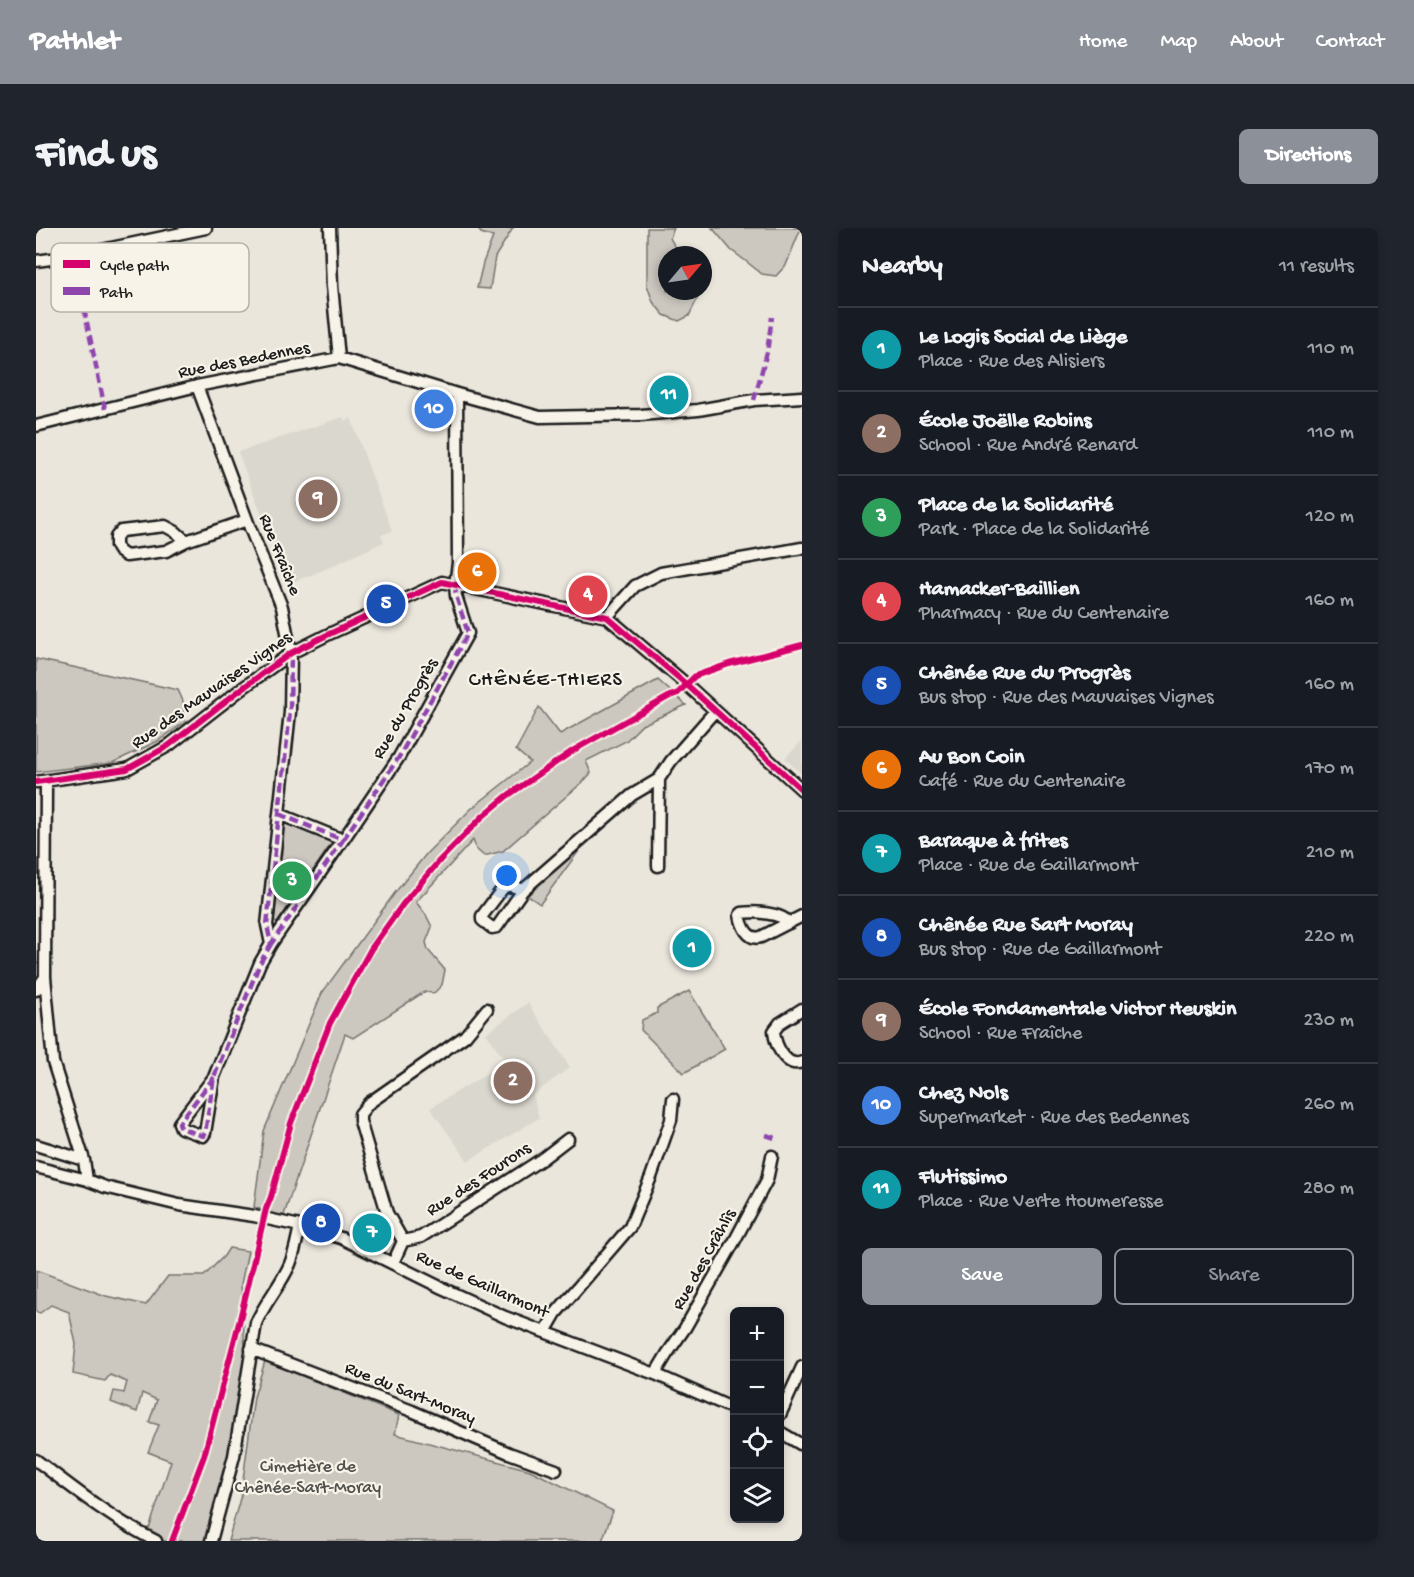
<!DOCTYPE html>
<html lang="en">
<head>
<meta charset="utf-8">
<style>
  :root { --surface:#171b24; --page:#20242c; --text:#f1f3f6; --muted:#9ea1a6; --line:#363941; --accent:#8c9099 }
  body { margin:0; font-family:"Gochi Hand",sans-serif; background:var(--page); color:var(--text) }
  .controls { position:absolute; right:18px; bottom:18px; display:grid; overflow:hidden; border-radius:9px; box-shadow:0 3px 9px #0003 }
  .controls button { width:54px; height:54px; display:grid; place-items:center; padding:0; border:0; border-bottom:2px solid var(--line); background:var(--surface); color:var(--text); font:30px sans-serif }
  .compass { position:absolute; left:622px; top:18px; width:54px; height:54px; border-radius:50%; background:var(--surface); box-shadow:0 3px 9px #0003; rotate:61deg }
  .you { position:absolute; left:471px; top:648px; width:21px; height:21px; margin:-15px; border:4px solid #fff; border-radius:50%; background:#1a73e8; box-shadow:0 0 0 9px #1a73e833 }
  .badge { display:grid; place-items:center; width:39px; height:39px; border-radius:50%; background:var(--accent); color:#fff; font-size:20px; font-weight:700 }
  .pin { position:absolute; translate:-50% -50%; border:3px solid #fff; box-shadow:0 2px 6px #0006 }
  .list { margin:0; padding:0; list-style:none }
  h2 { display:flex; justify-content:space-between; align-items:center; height:78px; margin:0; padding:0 24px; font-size:26px }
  h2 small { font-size:20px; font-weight:400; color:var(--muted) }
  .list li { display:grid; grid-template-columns:39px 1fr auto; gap:18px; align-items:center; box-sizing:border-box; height:84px; padding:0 24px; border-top:2px solid var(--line) }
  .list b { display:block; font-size:22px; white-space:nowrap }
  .list p { margin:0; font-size:20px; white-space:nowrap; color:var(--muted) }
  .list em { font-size:20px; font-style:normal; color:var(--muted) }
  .actions { display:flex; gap:12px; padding:18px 24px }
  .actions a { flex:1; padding:14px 0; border:2px solid var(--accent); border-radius:9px; text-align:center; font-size:21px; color:var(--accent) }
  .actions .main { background:var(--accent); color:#fff }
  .icon { flex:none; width:33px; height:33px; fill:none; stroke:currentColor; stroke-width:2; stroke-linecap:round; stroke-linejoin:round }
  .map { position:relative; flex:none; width:766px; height:1313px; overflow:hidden; border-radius:9px }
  header { display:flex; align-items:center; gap:36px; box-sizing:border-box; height:84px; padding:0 30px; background:var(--accent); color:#fff }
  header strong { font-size:28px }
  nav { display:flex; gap:33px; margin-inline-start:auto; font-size:21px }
  .intro { display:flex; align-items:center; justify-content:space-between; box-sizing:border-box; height:144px; padding:0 36px }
  h1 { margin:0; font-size:42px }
  .button { padding:15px 27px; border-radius:9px; background:var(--accent); color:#fff; font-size:21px; font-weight:700 }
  main { display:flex; gap:36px; padding:0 36px }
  aside { flex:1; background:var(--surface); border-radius:9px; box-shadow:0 3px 9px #0003 }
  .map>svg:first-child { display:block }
  .built { fill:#dad7ce }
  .green { fill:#ccc8c0; stroke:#74726e; stroke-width:1.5 }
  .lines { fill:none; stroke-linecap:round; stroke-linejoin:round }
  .minor-casing { stroke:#1c1c1c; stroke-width:15 }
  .minor { stroke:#f7f3e8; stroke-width:10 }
  .quiet { stroke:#8e44ad; stroke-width:4.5; stroke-dasharray:9 4.5; stroke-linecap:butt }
  .cycleway-casing { stroke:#f7f3e8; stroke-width:10 }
  .cycleway { stroke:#d6006c; stroke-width:6 }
  .labels { text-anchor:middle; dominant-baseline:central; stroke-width:4.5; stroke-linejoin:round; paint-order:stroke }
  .street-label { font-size:18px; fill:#1c1c1c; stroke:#f7f3e8 }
  .park-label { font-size:18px; fill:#51504d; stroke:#f7f3e8 }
  .neighbourhood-label { font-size:20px; letter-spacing:1.5px; fill:#1c1c1c; stroke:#f7f3e8 }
  .key { fill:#f7f3e8; stroke:#b5b2ab; stroke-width:1.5 }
  .key-label { font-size:16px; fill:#1c1c1c }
</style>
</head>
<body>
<header>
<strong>Pathlet</strong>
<nav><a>Home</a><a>Map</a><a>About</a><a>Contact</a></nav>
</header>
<div class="intro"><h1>Find us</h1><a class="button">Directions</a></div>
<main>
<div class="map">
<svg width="766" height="1313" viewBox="0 0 766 1313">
  <rect width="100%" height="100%" fill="#eae6dc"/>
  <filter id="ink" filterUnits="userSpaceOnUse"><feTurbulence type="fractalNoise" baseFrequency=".0167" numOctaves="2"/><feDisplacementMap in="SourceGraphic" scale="12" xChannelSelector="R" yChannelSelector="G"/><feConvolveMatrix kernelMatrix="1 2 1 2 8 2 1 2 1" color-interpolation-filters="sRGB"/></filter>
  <g filter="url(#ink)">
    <path class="built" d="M307,189L309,193L315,190L356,303L345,307L348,314L292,340L252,356L202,224Z
      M766,513V547L749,530Z
      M492,775L534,839L497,867L503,890L432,933L394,880L470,834L450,805Z"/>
    <path class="green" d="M441,0H477L459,29L454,61L441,60L447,35L457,9L445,5Z
      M611,0H638L634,10L638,17L648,27H631V63H665L653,88L643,93L628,87L617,74L611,57Z
      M676,0H765L750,37L740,48L726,46L711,34L695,22L679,3Z
      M0,431L142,462L147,473L149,494L122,513L76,535L0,544Z
      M622,452L650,477L606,497L590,513L550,533L555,545L548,553L467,623L448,628L440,621L437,612L380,674L390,687L396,699L390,714L392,722L409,742L406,757L398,765L388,764L317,810L309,806L247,990L218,979L228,903L286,765L358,666L391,625L435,581L494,534L480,522L503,479L524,506Z
      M251,594L294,613L295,616L241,695L238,693L247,597Z
      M541,620H545L504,676L491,667L508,650Z
      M653,763L689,821L648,845L605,802L606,792L621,785V780Z
      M193,1020L212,1023L205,1056L209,1121L194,1228L170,1313H105L114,1298L135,1233L112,1224L123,1197L113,1194L121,1172L106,1165L101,1184L75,1174L78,1163L88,1165L91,1154L74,1147L69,1153L37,1146L40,1116L33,1084L15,1077L4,1085L0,1084V1042L70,1068L110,1077L132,1048H168L188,1028Z
      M229,1133L363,1187L359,1206L494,1242L577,1283L566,1313H192L205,1267L218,1169Z"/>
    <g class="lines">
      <defs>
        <path id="minor" d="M294,0L296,58L303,130
          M0,33L37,28L170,0
          M161,158L214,300L246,379L255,425L254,484L231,697L235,716L307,612L243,586
          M0,198L161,158L303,130L421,166L504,189L605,187L662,182L718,172L766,169
          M150,313L140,304L129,298L85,303L80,309V318L83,323L90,328L130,323L150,313L211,292
          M571,389L599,358L625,345L766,320
          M10,553L9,749L17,834L48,932L51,952
          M0,554L91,541L132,518L204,462L255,425L291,407L406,354L571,389L650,456L766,562
          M307,612L363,529L432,405L420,368L419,357L422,335L421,166
          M622,638L623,551
          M487,662L461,699L456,700L446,692V688L467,660L473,657L487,662L596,567L623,551L635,533L679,483
          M753,695C746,685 718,683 706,685L704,687C706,698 712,713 725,709L766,688
          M0,762L9,749
          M766,781L744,795L738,803C739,817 750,841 766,834
          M178,849L143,895L145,900L167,908L169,905L178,849L224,735L235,716
          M0,917L48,932
          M0,939L51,952L69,959L143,977L218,988L264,998L305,1010L406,1060L469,1089L619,1146L698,1181
          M367,1013L385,1009L506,931L532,911
          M357,1035L367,1013L351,985L324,893V886L333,875L429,808L451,781
          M509,1104L520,1085L594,999L615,949L635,892L637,871
          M215,1121L376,1183L473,1225L520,1242
          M619,1146L631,1126L649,1100L698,1014L731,952L736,928
          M744,1187L766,1139
          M744,1204L766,1217
          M0,1232C38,1261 77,1292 120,1313
          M175,1313L198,1228L220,1095C229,1074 245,1057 254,1036C259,1024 261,1011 264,998"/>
      </defs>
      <use href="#minor" class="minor-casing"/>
      <use href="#minor" class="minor"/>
      <path class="quiet" d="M37,28L69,181
        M718,172L731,124L736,89
        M243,586L307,612L235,716L231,697L254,484L255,425
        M307,612L363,529L432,405L420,368L419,357
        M178,849L143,895L145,900L167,908L169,905L178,849L224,735L235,716
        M730,907L742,911"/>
      <defs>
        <path id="cycleway" d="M0,554L91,541L132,518L204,462L255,425L291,407L406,354L571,389L650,456L766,562
          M136,1313L168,1228L204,1091L230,981L235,969L255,895L294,795L335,721L367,676L404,632L446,589L471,568L538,522L634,468L642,465L659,448L693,436L766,417"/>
      </defs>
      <use href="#cycleway" class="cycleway-casing"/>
      <use href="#cycleway" class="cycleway"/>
    </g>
  </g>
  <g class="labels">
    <g class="street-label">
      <text transform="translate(208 133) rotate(-11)">Rue des Bedennes</text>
      <text transform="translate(243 327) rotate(68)">Rue Fraîche</text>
      <text transform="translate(176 463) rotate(-35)">Rue des Mauvaises Vignes</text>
      <text transform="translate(370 481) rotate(-60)">Rue du Progrès</text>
      <text transform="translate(443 952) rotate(-33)">Rue des Fourons</text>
      <text transform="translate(669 1032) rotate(-61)">Rue des Crâhlîs</text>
      <text transform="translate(446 1057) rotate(24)">Rue de Gaillarmont</text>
      <text transform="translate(374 1166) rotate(22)">Rue du Sart-Moray</text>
    </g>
    <g class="park-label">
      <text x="272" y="1239">Cimetière de<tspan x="272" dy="21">Chênée-Sart-Moray</tspan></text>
    </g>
    <g class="neighbourhood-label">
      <text x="510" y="453">CHÊNÉE-THIERS</text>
    </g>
  </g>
  <rect x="15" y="15" width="198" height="69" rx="9" class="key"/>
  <rect x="27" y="32" width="27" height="8" fill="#d6006c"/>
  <rect x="27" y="59" width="27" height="8" fill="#8e44ad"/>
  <g class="key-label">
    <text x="64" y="42">Cycle path</text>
    <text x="64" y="69">Path</text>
  </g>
</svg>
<div class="controls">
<button>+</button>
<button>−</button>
<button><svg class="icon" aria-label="locate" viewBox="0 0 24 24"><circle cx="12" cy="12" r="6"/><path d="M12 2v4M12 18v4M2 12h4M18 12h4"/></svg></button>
<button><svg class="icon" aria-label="layers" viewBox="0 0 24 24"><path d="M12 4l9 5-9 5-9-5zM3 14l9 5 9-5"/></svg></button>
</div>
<svg class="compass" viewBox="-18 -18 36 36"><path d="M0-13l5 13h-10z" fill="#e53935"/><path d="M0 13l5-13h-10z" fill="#9ea1a6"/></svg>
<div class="you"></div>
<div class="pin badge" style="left:656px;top:720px;background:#0f9aa8">1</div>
<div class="pin badge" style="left:477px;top:853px;background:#8d6e63">2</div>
<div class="pin badge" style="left:256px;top:653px;background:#2e9e5b">3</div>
<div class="pin badge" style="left:552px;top:367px;background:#e0444e">4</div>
<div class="pin badge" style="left:350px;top:376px;background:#1a4fb4">5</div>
<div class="pin badge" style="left:441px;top:344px;background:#e8710a">6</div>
<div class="pin badge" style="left:336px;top:1005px;background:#0f9aa8">7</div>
<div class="pin badge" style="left:285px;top:995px;background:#1a4fb4">8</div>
<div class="pin badge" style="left:282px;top:271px;background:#8d6e63">9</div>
<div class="pin badge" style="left:398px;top:181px;background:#3f7fe0">10</div>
<div class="pin badge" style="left:633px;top:167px;background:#0f9aa8">11</div>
</div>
<aside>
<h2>Nearby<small>11 results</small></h2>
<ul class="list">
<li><span class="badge" style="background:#0f9aa8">1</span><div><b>Le Logis Social de Liège</b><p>Place · Rue des Alisiers</p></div><em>110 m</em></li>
<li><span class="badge" style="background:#8d6e63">2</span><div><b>École Joëlle Robins</b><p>School · Rue André Renard</p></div><em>110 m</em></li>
<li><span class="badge" style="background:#2e9e5b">3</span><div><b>Place de la Solidarité</b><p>Park · Place de la Solidarité</p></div><em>120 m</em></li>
<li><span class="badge" style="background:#e0444e">4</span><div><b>Hamacker-Baillien</b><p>Pharmacy · Rue du Centenaire</p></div><em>160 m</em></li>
<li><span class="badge" style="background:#1a4fb4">5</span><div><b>Chênée Rue du Progrès</b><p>Bus stop · Rue des Mauvaises Vignes</p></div><em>160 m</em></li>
<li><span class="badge" style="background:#e8710a">6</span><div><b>Au Bon Coin</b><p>Café · Rue du Centenaire</p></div><em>170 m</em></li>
<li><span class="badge" style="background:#0f9aa8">7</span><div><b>Baraque à frites</b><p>Place · Rue de Gaillarmont</p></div><em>210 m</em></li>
<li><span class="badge" style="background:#1a4fb4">8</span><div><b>Chênée Rue Sart Moray</b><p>Bus stop · Rue de Gaillarmont</p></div><em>220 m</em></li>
<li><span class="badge" style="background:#8d6e63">9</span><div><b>École Fondamentale Victor Heuskin</b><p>School · Rue Fraîche</p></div><em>230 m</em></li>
<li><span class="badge" style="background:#3f7fe0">10</span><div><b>Chez Nols</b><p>Supermarket · Rue des Bedennes</p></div><em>260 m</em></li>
<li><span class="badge" style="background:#0f9aa8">11</span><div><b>Flutissimo</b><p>Place · Rue Verte Houmeresse</p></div><em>280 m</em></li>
</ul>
<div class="actions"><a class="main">Save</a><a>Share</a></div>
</aside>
</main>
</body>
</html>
